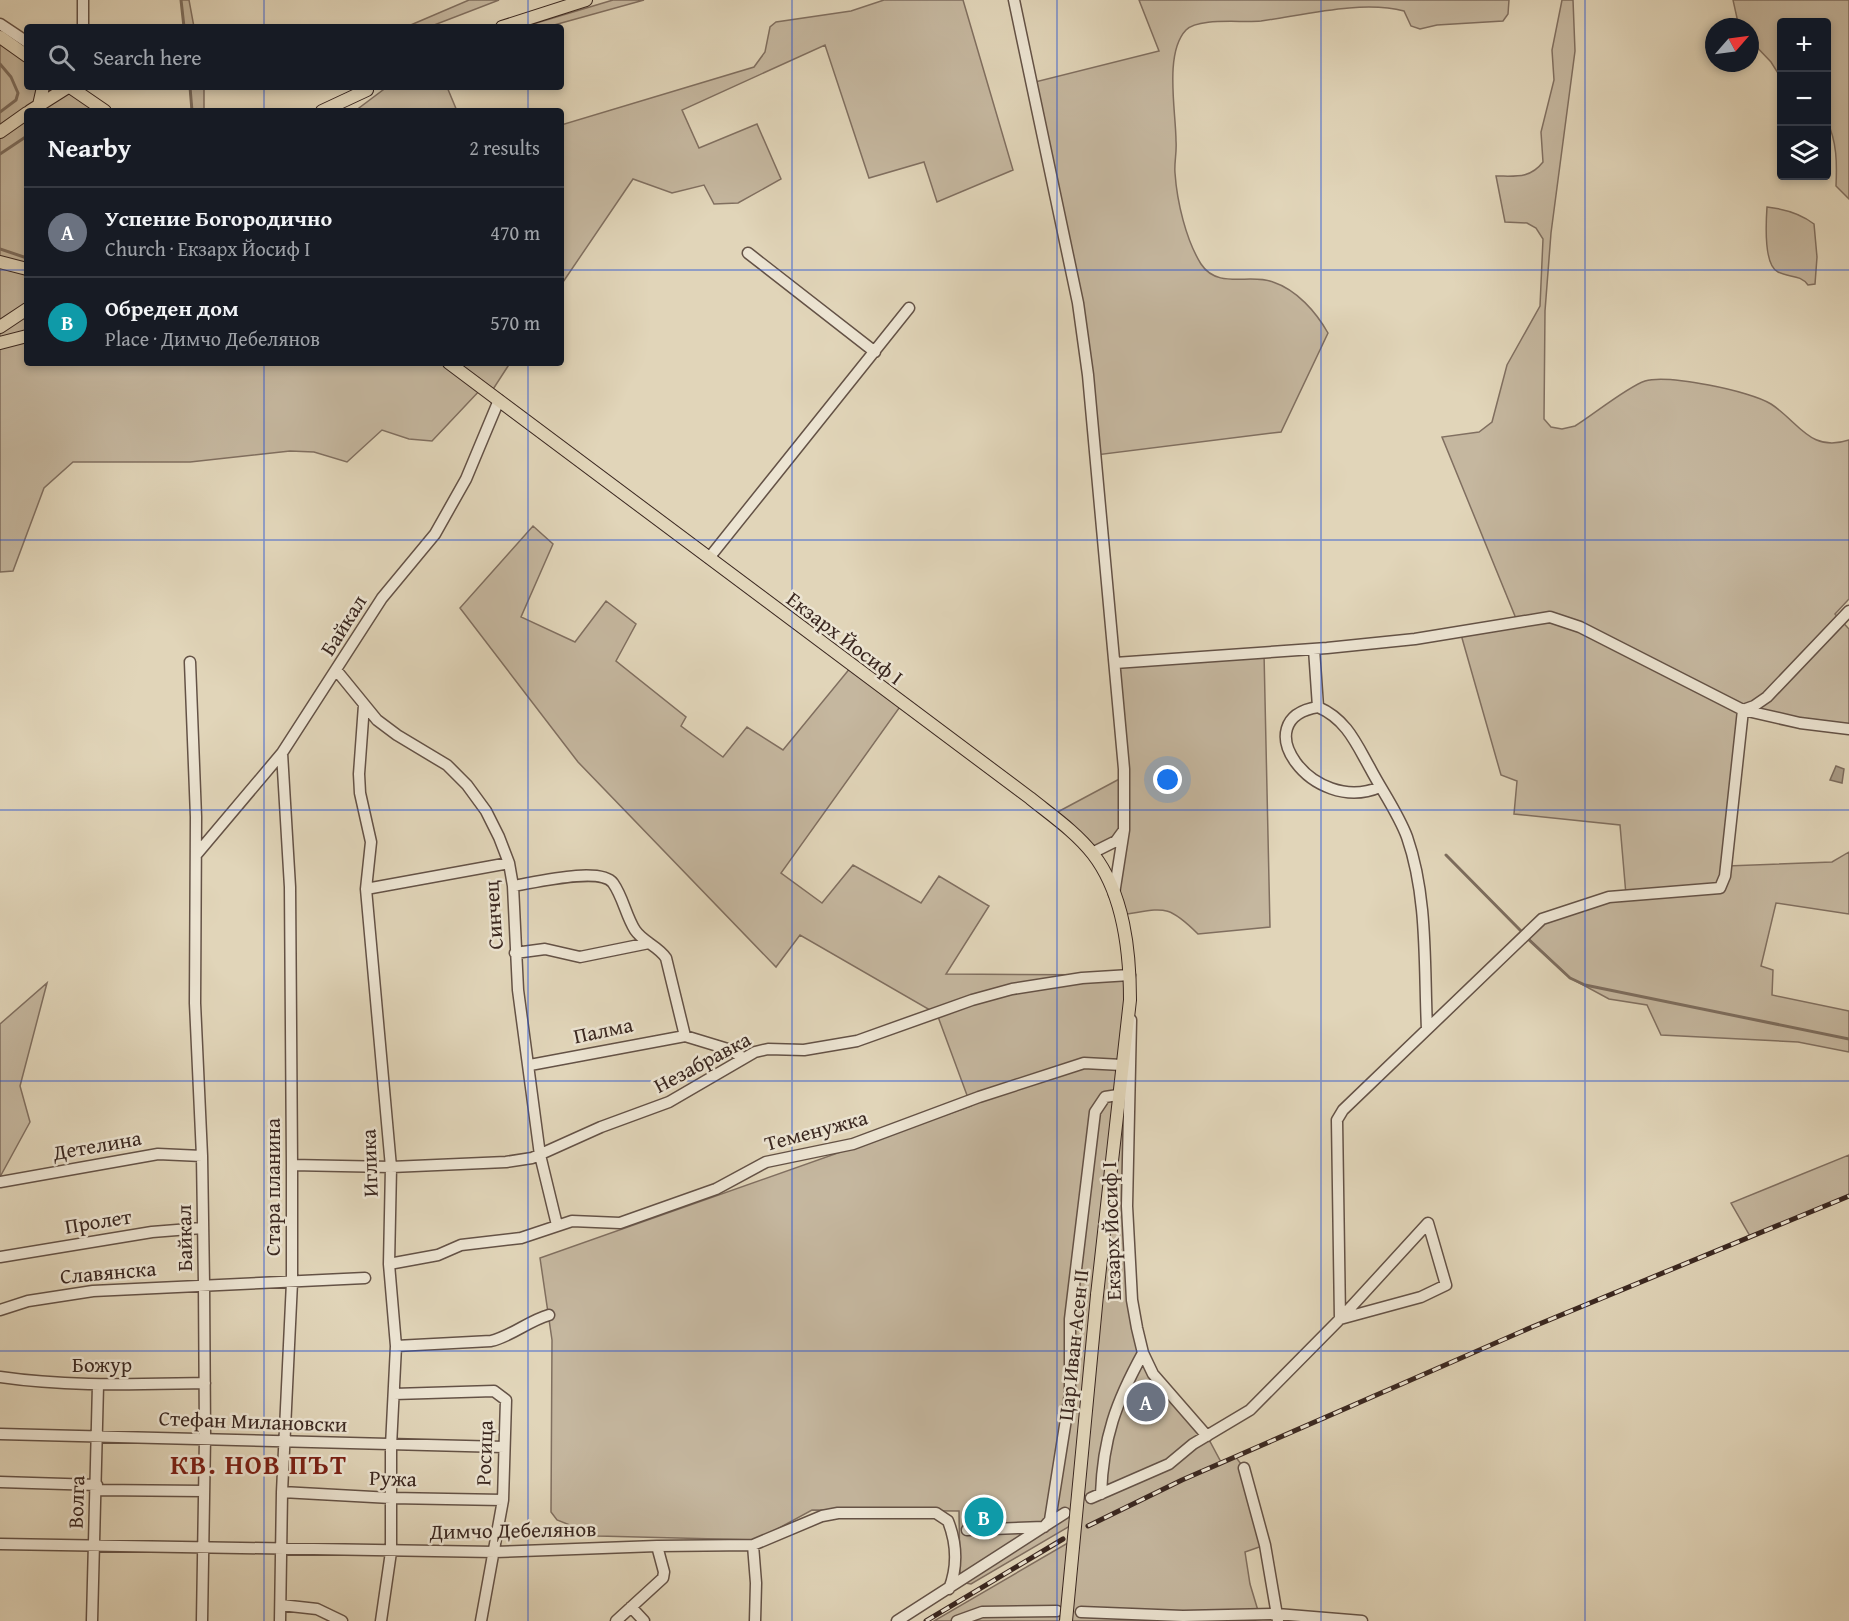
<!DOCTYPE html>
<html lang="en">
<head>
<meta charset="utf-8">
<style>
  :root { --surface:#171b24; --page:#20242c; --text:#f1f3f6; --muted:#9ea1a6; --line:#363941; --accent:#c59692 }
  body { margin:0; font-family:"Gentium Book Plus",serif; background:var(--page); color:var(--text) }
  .controls { position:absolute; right:18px; top:18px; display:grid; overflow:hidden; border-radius:6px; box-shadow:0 3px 9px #0003 }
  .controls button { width:54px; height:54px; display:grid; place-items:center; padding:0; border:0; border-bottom:2px solid var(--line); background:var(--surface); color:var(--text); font:30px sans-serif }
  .compass { position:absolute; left:1705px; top:18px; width:54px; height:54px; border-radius:50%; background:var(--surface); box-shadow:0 3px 9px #0003; rotate:62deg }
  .you { position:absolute; left:1168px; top:780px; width:21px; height:21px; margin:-15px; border:4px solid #fff; border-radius:50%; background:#1a73e8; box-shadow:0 0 0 9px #1a73e833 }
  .badge { display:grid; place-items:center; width:39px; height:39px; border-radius:50%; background:var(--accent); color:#fff; font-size:20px; font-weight:700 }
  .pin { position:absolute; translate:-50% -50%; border:3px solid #fff; box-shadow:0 2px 6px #0006 }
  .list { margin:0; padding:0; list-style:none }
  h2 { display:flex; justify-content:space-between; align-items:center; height:78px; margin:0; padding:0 24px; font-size:26px }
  h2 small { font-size:20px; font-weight:400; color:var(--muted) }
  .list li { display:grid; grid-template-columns:39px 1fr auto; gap:18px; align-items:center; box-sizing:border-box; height:90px; padding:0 24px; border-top:2px solid var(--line) }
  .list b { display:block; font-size:22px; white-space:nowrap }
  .list p { margin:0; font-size:20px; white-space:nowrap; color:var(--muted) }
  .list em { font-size:20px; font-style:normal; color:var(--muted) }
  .icon { flex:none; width:33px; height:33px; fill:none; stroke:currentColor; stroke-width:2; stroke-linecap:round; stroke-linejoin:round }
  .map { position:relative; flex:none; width:1849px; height:1621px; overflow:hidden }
  .search { position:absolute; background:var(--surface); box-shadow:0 3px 9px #0003; left:24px; top:24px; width:540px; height:66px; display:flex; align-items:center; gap:15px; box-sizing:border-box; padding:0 21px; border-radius:6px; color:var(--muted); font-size:22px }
  .panel { position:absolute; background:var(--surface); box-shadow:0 3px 9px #0003; left:24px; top:108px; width:540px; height:258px; border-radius:6px }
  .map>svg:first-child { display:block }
  .green { fill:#c5b79f; stroke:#806f60; stroke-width:1.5 }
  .water { fill:#a89a85; stroke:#7c6c5d; stroke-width:1.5 }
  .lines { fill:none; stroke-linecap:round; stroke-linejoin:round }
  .stream { stroke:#7c6c5d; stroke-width:3 }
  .minor-casing { stroke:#645246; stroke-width:13 }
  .major-casing { stroke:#3a2720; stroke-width:14 }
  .minor { stroke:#ece4d2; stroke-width:10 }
  .major { stroke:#e1d5b9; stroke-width:12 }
  .rail-casing { stroke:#3a2720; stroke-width:5 }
  .rail { stroke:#ece4d2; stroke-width:3; stroke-dasharray:9; stroke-linecap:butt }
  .major-bridge-casing { stroke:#3a2720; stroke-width:14; stroke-linecap:butt }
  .major-bridge { stroke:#e1d5b9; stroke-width:12 }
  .grid { fill:none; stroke:#1d4ed8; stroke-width:1.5; stroke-opacity:0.55 }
  .labels { text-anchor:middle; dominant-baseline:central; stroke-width:5; stroke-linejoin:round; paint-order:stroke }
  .street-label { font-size:21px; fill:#3a2720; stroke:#ece4d2 }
  .district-label { font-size:27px; font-weight:bold; letter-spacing:1.5px; fill:#7a1f14; stroke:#ece4d2 }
</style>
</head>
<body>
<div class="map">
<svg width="1849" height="1621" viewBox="0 0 1849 1621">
  <rect width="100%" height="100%" fill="#e1d5b9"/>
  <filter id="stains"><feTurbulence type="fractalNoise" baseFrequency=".00333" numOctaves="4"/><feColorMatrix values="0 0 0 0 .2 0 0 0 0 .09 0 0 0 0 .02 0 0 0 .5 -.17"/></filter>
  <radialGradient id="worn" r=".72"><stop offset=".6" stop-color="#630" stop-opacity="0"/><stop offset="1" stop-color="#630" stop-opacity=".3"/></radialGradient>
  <path class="green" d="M181,0H189L194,27H184Z
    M469,0H499L429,27H406Z
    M613,0H644L547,27H523Z
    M884,0H963L1013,170L937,202L924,162L869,178L825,45L682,110L699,148L757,124L781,179L738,203L714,204L704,185L672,193L633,179L561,285V125L754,67L765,52L770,27L776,22L851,11Z
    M1139,0H1509L1508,14L1503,21L1437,25L1420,29L1411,26L1404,11C1362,0 1304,15 1261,21C1242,23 1198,17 1186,30C1164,53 1176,112 1176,141C1177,152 1174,163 1175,173C1177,202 1186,240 1201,264C1218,290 1250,273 1273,282C1297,290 1316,312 1328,333L1281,432L1096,455L1088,375L1031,83L1159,51Z
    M1562,0H1573L1575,51L1551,233L1545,311L1544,419L1551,427L1562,429L1575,426C1593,415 1627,387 1645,381C1667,374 1751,391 1771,404C1799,422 1810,453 1849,440V599L1835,614L1849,629V729L1743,710L1727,866L1832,862L1849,852V914L1776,903L1761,966L1773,970L1772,995L1849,1011V1052L1798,1042L1661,1035L1647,1005L1609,999L1570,978L1525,935L1532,928L1626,895L1620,825L1514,814L1517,781L1501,775L1460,631L1517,621L1442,437L1479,432L1492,422L1507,365L1540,306L1543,239L1536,228L1527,223L1505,222L1496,176C1515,176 1530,179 1543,162L1541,132L1554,80L1552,50Z
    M1733,0H1849V199L1836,186C1837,163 1837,142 1827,121L1826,22H1782L1781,78L1771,62L1750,40V27H1739Z
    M4,41L27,56V87H70L105,111H27V363H510L490,394L482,388L432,441L409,439L382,430L347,462L314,452L290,451L190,462H73L44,488L13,571L0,572V46Z
    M190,87H204V111H192Z
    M387,87H447L457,111H355Z
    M1767,207C1785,209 1800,213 1814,224L1817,257L1815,284L1808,285C1800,274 1789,278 1778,272C1763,265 1766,222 1767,207Z
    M533,526L553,544L521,617L575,642L606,601L636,624L616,661L686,717L681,726L723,757L747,727L783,750L851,667L902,704L781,873L822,903L853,865L921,903L939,876L989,906L946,974L1130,975L1127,1206L1143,1353L1207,1436L1221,1462L1235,1456L1244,1468L1265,1545L1245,1552L1250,1584L1259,1614L1255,1621H934L1073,1540L1075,1523L971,1584L960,1582L959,1511L812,1510L757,1540L598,1536L557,1520L551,1512L552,1340L540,1258L971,1106L937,1014L800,935L776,967L578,762L460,608Z
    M1264,653L1270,927L1198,934C1166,902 1163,909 1120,915L1114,894L1124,832L1092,853L1052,815L1125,776L1115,663Z
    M47,983L20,1086L30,1122L0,1177V1024Z
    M1849,1155V1196L1750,1236L1731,1203Z"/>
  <path class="water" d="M1836,766L1844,769L1842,783L1830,780Z"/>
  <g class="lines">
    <path class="stream" d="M181,0L184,27
      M0,64L11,77L18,93L16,100L0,112
      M190,87L192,111
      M0,154L27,136
      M0,249L27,258
      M1446,855L1523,933
      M1527,938L1570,978L1585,985L1849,1039"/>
    <defs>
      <path id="minor" d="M83,0V27
        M1014,0L1078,303L1088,375L1124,769V830L1114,894
        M0,24L27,42
        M748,253L875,352
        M709,558L909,308
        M1314,649L1318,707C1346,719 1356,743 1370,768C1382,791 1398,813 1407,837C1428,897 1424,966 1427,1029
        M190,662L196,817L195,1003L202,1156L204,1284L205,1437L202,1621
        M1115,663L1327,648L1415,639L1550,617L1580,627L1743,710L1754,706L1767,697L1849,611
        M337,671L377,720L397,735L447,765L467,785L486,811L499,837L509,863L513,886L518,990L540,1155L557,1225
        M364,705L359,774L360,793L371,842L366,889L391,1167L389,1264L396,1346L391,1446V1552L381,1621
        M1318,707C1244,719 1312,816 1380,787
        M1092,853L1116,841L1124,830
        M196,855L282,753L382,598L435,534L466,479L499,400
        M513,886C533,883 600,866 613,883C623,897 626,916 635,930C643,942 658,946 666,958L685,1036L731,1050L743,1058
        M366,889L509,863
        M515,953L545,949L580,957L649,943
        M1131,1020L1127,1206L1132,1300L1137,1328L1143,1353L1153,1374L1207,1436
        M530,1065L685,1036
        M292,1165L391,1167L506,1162L532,1158L601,1127L669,1102L755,1052L768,1049L804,1050L857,1041L972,1000L1012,989L1082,978L1130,975
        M0,1182L158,1154L202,1156
        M1428,1223L1446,1285L1421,1297L1340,1319Z
        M0,1257L152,1232L202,1228
        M389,1264L438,1255L461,1245L521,1238L572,1221L620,1223L716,1189L766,1162L853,1144L979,1097L1084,1063L1122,1065
        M0,1310L28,1301L93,1291L365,1278
        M396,1346L491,1341C512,1336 528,1321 549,1315
        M0,1377C68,1387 136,1384 205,1383
        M394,1394L494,1391L506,1400L503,1500L481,1621
        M0,1434L504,1447
        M1244,1468L1265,1545L1278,1621
        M0,1482L97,1485
        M96,1490L204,1491
        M282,1492L391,1498L503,1500
        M1101,1494C1103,1438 1116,1402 1143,1353
        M1091,1498L1169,1464L1193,1444L1250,1410L1340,1319L1337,1120L1343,1110L1542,919L1609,897L1720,888L1725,876L1743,710L1800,723L1849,729
        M967,1530L1044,1527L1050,1520L1070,1394V1319L1095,1112L1105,1097L1118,1095
        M0,1544L495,1552L657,1546L753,1545L822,1516L838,1513H936L948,1521C957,1544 958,1566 949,1589
        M753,1545L756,1583L755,1621
        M281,1605L317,1609L342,1621
        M631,1607L644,1621
        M1081,1612L1183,1616L1277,1614L1362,1621
        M92,1621L98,1385
        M280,1621L282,1492L292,1282V1165L290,887L282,753
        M616,1621L663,1578L664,1572L657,1546
        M897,1621L1065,1513
        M957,1621L982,1612L1057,1611"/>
      <path id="major" d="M502,27L586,0
        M0,37L27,56
        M70,87L105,111
        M39,105L43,87
        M30,111L68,87
        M322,111L367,90
        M0,132L27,113
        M0,262L27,269
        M0,327L27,309
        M0,343L27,336
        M449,363L1030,798C1051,815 1076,832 1093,854C1124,894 1130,951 1130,1000L1097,1295"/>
    </defs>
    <use href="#minor" class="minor-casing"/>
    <use href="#major" class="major-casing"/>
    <use href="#minor" class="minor"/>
    <use href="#major" class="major"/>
    <defs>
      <path id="rail" d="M1088,1526L1182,1480L1532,1327L1849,1196
        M926,1621L1063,1539"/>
    </defs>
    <use href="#rail" class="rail-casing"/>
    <use href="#rail" class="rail"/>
    <defs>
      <path id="major-bridge" d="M1066,1621L1097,1295"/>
    </defs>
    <use href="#major-bridge" class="major-bridge-casing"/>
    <use href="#major-bridge" class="major-bridge"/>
  </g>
  <path class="grid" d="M264,0V27M528,0V27M792,0V1621M1057,0V1621M1321,0V1621M1585,0V1621M264,87V111M528,87V111M0,270H27M561,270H1849M264,363V1621M528,363V1621M0,540H1849M0,810H1849M0,1081H1849M0,1351H1849"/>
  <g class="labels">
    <g class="street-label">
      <text transform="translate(343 625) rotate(-58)">Байкал</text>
      <text transform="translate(845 638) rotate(37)">Екзарх Йосиф I</text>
      <text transform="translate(493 915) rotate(-94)">Синчец</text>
      <text transform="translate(603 1030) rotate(-12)">Палма</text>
      <text transform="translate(702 1062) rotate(-28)">Незабравка</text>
      <text transform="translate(816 1130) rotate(-15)">Теменужка</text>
      <text transform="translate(97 1145) rotate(-10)">Детелина</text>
      <text transform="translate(369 1163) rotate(-92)">Иглика</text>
      <text transform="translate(272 1187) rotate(-90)">Стара планина</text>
      <text transform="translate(98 1221) rotate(-9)">Пролет</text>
      <text transform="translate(1111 1231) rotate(-92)">Екзарх Йосиф I</text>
      <text transform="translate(184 1238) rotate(-91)">Байкал</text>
      <text transform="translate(108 1272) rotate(-5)">Славянска</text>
      <text transform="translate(1073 1345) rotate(-84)">Цар Иван Асен II</text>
      <text x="102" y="1364">Божур</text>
      <text transform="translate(253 1421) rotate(2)">Стефан Милановски</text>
      <text transform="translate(484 1453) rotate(-88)">Росица</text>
      <text transform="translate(393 1478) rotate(2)">Ружа</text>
      <text transform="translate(76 1502) rotate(-88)">Волга</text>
      <text transform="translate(513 1530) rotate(-1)">Димчо Дебелянов</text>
    </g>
    <g class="district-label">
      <text x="259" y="1464">КВ. НОВ ПЪТ</text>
    </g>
  </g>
  <rect width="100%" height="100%" filter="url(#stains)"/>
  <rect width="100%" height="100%" fill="url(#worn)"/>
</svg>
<div class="controls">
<button>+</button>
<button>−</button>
<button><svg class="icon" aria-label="layers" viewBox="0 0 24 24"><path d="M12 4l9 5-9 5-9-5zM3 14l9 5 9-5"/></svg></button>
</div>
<svg class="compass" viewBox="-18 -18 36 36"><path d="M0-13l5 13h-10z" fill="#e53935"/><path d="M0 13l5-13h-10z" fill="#9ea1a6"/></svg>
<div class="you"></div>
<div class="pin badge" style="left:1146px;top:1402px;background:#6b7280">A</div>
<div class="pin badge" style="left:984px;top:1517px;background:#0f9aa8">B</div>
<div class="search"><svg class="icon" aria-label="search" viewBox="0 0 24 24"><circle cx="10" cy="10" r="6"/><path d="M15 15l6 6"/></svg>Search here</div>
<section class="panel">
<h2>Nearby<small>2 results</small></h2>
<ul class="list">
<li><span class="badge" style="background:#6b7280">A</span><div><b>Успение Богородично</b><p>Church · Екзарх Йосиф I</p></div><em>470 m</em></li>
<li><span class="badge" style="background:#0f9aa8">B</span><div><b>Обреден дом</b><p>Place · Димчо Дебелянов</p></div><em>570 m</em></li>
</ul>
</section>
</div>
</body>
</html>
